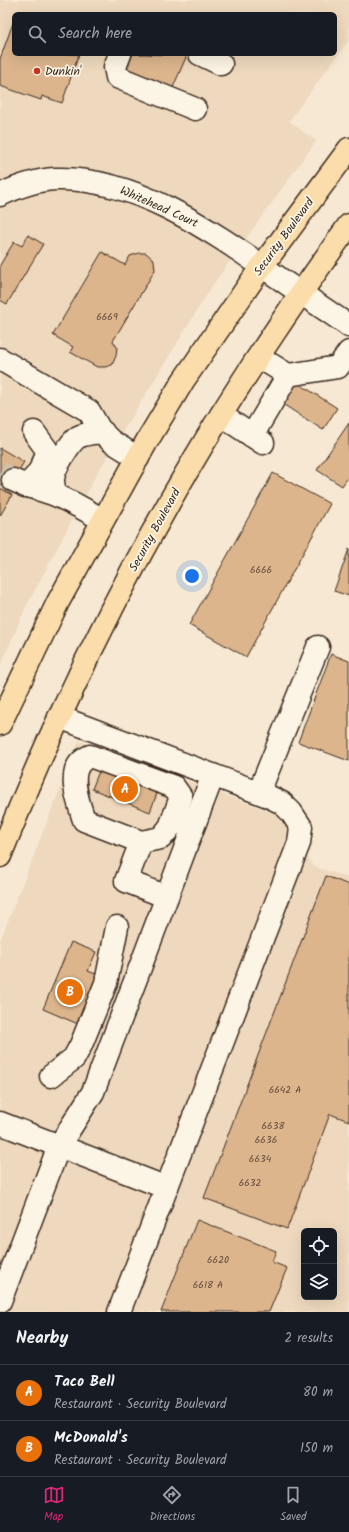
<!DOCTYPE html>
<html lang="en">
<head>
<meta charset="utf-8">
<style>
  :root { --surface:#171b24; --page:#242831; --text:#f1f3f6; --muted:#9ea1a6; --line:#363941; --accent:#db2777 }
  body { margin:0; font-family:Kalam,sans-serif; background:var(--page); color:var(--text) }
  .controls { position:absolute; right:12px; bottom:12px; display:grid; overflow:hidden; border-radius:6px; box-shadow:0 4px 16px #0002 }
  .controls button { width:36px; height:36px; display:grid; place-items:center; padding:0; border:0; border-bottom:1px solid var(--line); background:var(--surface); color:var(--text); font:20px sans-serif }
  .you { position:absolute; left:192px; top:576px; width:14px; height:14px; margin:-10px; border:3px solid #fff; border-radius:50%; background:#1a73e8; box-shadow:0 0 0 6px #1a73e833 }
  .badge { display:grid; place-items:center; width:26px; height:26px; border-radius:50%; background:var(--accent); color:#fff; font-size:13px; font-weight:700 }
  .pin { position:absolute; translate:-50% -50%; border:2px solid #fff; box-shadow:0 1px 4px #0006 }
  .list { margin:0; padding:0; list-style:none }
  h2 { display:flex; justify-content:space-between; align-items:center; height:52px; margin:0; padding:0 16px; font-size:17px }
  h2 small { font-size:13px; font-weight:400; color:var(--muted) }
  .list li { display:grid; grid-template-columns:26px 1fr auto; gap:12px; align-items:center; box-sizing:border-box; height:56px; padding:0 16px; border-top:1px solid var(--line) }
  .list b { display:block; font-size:15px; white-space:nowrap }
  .list p { margin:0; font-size:13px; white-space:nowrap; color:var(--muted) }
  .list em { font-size:13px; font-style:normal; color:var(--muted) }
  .icon { flex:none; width:22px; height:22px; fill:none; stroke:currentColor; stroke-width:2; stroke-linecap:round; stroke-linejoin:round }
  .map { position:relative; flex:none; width:349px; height:1312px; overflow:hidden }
  .search { position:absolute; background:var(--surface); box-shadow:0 4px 16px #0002; left:12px; right:12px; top:12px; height:44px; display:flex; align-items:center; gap:10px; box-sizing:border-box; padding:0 14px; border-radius:6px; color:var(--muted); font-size:15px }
  .sheet { height:164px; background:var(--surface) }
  nav { display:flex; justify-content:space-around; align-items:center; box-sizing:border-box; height:56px; border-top:1px solid var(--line); background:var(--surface); font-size:11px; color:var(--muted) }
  nav a { display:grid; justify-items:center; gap:2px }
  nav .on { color:var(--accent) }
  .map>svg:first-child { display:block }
  .built { fill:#eed9be; fill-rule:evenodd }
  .building { fill:#dcb58d; stroke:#3b2a1e }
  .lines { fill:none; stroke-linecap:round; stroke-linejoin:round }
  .minor-tunnel { stroke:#d1c2af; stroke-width:22; stroke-dasharray:22 11; stroke-linecap:butt }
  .minor-casing { stroke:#3b2a1e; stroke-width:25 }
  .major-casing { stroke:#3b2a1e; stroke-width:25 }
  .minor { stroke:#fcf5e5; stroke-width:22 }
  .major { stroke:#fbddab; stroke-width:22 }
  .poi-dot { fill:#c8321e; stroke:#fcf5e5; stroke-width:1.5 }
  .labels { text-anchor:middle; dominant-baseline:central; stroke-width:3.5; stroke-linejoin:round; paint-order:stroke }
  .number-label { font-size:10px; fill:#634d3a }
  .poi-label { font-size:12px; fill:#3b2a1e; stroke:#fcf5e5; text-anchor:start }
  .street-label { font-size:12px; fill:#3b2a1e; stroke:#fcf5e5 }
</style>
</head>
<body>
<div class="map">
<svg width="349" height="1312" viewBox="0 0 349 1312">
  <rect width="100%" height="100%" fill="#f6e8d3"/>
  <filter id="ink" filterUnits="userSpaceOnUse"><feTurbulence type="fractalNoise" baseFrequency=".025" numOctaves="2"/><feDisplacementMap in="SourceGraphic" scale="8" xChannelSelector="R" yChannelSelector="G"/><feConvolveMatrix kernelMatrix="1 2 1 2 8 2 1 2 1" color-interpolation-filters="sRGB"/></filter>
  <g filter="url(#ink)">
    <path class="built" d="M0,0H349V40L289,121L316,141L212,286L95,477L25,609L0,667ZM14,14H335V54H14Z
      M79,741L282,816L313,866L349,878V1312H0V941ZM304,1231H334V1297H304Z"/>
    <path class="building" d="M13,23L14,24V54H79L62,103L42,96L41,100L0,86V59Z
      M133,54L187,55L171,92L125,73Z
      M28,235L43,244L7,304L0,300V265L14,242L22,246Z
      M102,252L125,265L130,256L139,253H146L154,260L155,270L113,341L117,347L116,356L112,365L105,367H97L70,352L73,347L53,335Z
      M295,381L337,408L323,430L281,403Z
      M349,423V476L342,486L317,470Z
      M0,448L24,462L9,486L0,481Z
      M273,473L330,504L246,657L189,625Z
      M0,488L12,495L0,516Z
      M349,549V596L334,591Z
      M331,654L349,661V761L298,742Z
      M101,766L159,788L150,812L92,789Z
      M326,876L349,885V1121L330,1114L287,1229L204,1198Z
      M71,942L96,952L88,971L98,975L78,1024L43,1009Z
      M197,1220L276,1251L272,1262L287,1268L269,1312H161Z"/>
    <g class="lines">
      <path class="minor-tunnel" d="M0,472L13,480"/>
      <defs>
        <path id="minor" d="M120,54L115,67L117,77L195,109
          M200,54L221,64
          M0,195C17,187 35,180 55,179C135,176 213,232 276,276C300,293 325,309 349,326
          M259,357L288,375
          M0,359L89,411L100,430L111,441L138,458
          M221,415L263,443
          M252,436L288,375L338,367L349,352
          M13,480C27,487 39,489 53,494C71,501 87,511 103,520
          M25,486C37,478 45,464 47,450L34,432
          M56,495C54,490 53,485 53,480C53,470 70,442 78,437C86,433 94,433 103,432
          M59,717L268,796L282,803L291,812L301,827L299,843L119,1312
          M90,756L174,787L181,797L170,827L161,838L141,842L84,820C79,804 67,774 82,761C84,759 88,757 90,756Z
          M259,792L318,647
          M141,842L126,881L167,897
          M51,1076L74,1058L81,1045L106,983L117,927
          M0,1123L167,1188
          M0,1301L59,1146L93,1092L213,775"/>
        <path id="major" d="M0,724L58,602L147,441L183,381L262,266L349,149
          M0,856C19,809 38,762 60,716C99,631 142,548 189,468C238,384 293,303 349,225"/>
      </defs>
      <use href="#minor" class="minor-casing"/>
      <use href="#major" class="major-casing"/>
      <use href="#minor" class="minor"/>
      <use href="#major" class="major"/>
    </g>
  </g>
  <circle class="poi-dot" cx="37" cy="71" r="4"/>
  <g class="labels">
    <g class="number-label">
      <text x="107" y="317">6669</text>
      <text x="261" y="570">6666</text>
      <text x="285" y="1090">6642 A</text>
      <text x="273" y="1126">6638</text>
      <text x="266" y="1140">6636</text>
      <text x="260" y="1159">6634</text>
      <text x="250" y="1183">6632</text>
      <text x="218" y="1260">6620</text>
      <text x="208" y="1285">6618 A</text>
    </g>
    <g class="poi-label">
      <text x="45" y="71">Dunkin'</text>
    </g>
    <g class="street-label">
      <text transform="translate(159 207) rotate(24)">Whitehead Court</text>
      <text transform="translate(284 237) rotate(-54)">Security Boulevard</text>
      <text transform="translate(155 530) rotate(-61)">Security Boulevard</text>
    </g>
  </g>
</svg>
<div class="controls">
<button><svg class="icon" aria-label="locate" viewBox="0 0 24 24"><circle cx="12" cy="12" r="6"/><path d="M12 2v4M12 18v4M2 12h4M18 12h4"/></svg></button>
<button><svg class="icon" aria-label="layers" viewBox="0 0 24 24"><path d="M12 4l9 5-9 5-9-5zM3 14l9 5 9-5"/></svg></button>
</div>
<div class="you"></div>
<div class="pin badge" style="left:125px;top:789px;background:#e8710a">A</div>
<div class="pin badge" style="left:70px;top:992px;background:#e8710a">B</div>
<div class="search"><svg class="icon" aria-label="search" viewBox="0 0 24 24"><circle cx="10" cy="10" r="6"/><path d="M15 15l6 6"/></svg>Search here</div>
</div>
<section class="sheet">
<h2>Nearby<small>2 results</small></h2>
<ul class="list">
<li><span class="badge" style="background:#e8710a">A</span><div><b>Taco Bell</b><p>Restaurant · Security Boulevard</p></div><em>80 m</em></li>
<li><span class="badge" style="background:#e8710a">B</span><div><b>McDonald's</b><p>Restaurant · Security Boulevard</p></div><em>150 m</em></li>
</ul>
</section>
<nav>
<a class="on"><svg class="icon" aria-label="map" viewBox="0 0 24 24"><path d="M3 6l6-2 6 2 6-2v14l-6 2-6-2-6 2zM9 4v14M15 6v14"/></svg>Map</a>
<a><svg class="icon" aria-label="directions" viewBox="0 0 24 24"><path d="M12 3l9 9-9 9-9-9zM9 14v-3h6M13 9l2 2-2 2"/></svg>Directions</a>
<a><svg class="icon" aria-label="saved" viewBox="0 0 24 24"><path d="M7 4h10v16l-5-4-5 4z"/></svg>Saved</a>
</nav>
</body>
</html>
